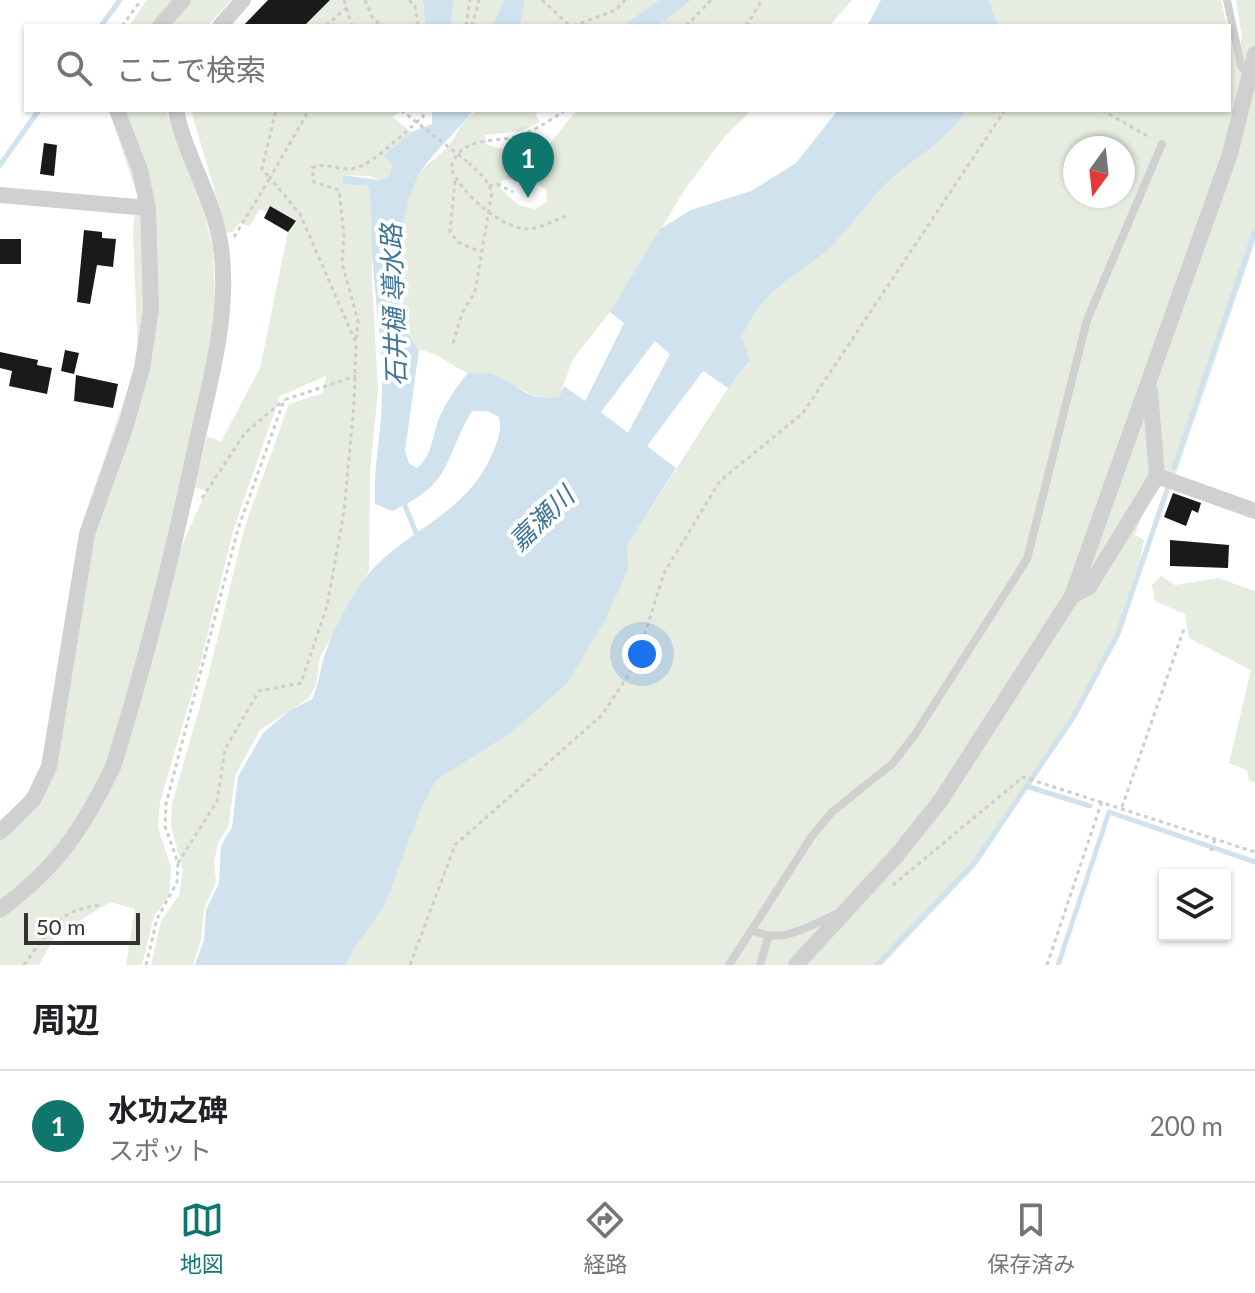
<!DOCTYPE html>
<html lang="ja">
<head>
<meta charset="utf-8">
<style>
  :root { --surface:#fff; --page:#f6f6f6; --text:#202124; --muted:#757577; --line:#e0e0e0; --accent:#0f766e }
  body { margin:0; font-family:Lato,"Noto Sans JP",sans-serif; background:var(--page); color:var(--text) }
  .controls { position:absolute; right:24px; bottom:24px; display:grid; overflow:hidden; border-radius:0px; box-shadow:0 2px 6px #0004 }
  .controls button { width:72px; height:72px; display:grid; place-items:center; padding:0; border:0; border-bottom:2px solid var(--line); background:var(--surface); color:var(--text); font:40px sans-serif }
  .compass { position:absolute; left:1063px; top:136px; width:72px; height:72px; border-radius:50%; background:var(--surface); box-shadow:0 2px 6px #0004; rotate:195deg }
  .scale { position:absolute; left:24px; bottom:20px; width:116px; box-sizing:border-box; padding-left:8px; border:4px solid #333; border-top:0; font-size:22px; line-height:28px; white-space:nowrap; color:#333; -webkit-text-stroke:6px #fff; paint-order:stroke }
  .you { position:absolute; left:642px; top:654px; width:28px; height:28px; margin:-20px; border:6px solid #fff; border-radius:50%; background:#1a73e8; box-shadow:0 0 0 12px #1a73e833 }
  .badge { display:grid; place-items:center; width:52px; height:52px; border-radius:50%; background:var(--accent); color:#fff; font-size:26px; font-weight:700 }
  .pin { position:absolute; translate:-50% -66px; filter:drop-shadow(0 2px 4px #0008) }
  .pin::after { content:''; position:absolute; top:42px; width:28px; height:24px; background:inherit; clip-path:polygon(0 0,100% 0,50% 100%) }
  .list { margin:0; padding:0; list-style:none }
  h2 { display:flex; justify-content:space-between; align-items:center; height:104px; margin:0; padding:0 32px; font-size:34px }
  h2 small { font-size:26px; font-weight:400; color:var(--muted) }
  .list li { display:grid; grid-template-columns:52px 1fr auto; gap:24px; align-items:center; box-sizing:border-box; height:112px; padding:0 32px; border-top:2px solid var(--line) }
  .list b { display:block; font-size:30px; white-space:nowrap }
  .list p { margin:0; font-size:26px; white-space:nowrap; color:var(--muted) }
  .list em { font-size:26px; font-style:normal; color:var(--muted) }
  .icon { flex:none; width:44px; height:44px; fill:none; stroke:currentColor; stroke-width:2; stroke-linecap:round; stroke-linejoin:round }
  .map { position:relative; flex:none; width:1255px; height:965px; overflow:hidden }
  .search { position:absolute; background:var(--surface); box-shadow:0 2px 6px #0004; left:24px; right:24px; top:24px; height:88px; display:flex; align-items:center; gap:20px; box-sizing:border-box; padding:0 28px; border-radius:0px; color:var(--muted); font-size:30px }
  .sheet { height:216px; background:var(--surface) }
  nav { display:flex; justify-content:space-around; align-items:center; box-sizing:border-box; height:112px; border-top:2px solid var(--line); background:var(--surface); font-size:22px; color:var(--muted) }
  nav a { display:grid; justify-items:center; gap:4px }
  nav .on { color:var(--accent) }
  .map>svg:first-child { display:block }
  .green { fill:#e6ecdf; fill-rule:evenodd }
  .water { fill:#cfe2ee; fill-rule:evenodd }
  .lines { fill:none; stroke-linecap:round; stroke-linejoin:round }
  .stream { stroke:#cfe2ee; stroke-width:5 }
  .building { fill:#1a1a1a }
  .path { stroke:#cdcdcd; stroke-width:3; stroke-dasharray:4 4; stroke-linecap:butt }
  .service { stroke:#d0d0d0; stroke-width:8 }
  .minor { stroke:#d0d0d0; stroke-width:16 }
  .path-bridge { stroke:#cdcdcd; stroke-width:3; stroke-dasharray:4 4; stroke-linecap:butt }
  .labels { text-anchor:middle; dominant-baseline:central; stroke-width:8; stroke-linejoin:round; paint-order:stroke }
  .water-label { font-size:26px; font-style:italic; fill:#3f7597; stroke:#fff }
</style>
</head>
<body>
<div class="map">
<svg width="1255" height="965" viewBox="0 0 1255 965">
  <rect width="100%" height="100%" fill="#fff"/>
  <path class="green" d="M147,0H231L207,26H129Z
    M330,0H423L425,26H304Z
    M454,0H504L493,26H451Z
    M525,0H659L622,26H520Z
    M691,0H852L829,26H658Z
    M989,0H1221L1227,26H998Z
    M1236,0H1255V242L1176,474L1149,496L1135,535L1144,540L1134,594L1120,636L1076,717L976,866L882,965H302L386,781L627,546L728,388L750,362L742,337C761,293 786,282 822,255C842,240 867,201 889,181C915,157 947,142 966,110H1229V34L1236,60L1242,37ZM1075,148H1123V196H1075Z
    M109,110H166L204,211L213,249L216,318L168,546L181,548L206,491L195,487L207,436L221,442L260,368L288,232L295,221L270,206L267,212L260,209L250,226L239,223L233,232L227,233L191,110H403L392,117L411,132L385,155L392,165L389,177L379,180L370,176L342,175L343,184L368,186L372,205V279L378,390L370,472L369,571L320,657L316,685L309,698L260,730L235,776L229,825L218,843L214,862L216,882L204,910L201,940L193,965H151L161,921L179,895L183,870L171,826L172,804L208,677L245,526L289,404L323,393L326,376L280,396L234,528L198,673L160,802L158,827L171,868L169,896L154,916L142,965H126L135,909L110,902L56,935L39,965H0V821L10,816L42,773L80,530L138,359L133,232L137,195Z
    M480,110H542L535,114L540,122L521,131L485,135L487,145L524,154L542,153L577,110H752L726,135L687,186L610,312L573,359L559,396C532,402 518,385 495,376C487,373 478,375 470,373C450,368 445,354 419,350C391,316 393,209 419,174C428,162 441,155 450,144C457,135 464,115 480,110ZM529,178L546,190L547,202L535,209L518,205L500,188L503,180Z
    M1161,576L1175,585L1218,578L1255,591V782L1249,781L1247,770L1229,763L1251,670L1189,638L1185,614L1155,601L1152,585Z"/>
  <path class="water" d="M423,0H454L451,26H425Z
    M504,0H525L520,26H493Z
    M659,0H691L658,26H622Z
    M881,0H989L998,26H867Z
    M432,110H480L472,112C459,129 424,162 417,178C396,223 387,310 419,350L405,451L409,463L417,468C433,455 432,435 440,416C448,400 456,387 468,373C476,374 487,372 494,375C519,384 526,403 559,396L564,386L585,401L624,323L610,312L660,229L691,210L751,191L796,163L838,110H966C947,142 915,157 889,181C867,201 842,240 822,255C786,282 761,293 742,337L750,361L728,388L703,371L647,446L676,468L627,546L628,569L606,618L567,683L512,732L436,780L420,810L385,905L351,952L346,965H195L204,940L206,910L219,883L221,846L232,827L238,777L263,733L289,711L312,699C319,685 319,673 324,658C331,634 348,602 363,581C402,529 466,518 493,452C498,440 502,430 499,417L487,411H472C442,462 454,483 392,511L375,504C373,465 383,428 382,388C382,343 375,298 372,253C370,230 374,210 368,186L343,184L342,175L379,180L389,177L392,165L384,155L411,132L432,124ZM655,341L670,354L628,433L601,412Z"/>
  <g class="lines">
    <path class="stream" d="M101,26L120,0
      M0,165L39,110
      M1174,468L1255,231
      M403,501L419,540
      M1026,786L1090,806
      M877,965L975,862L1074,716L1118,633L1167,490
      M1058,965L1109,812L1255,862"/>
  </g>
  <path class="building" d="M268,0H330L304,26H243Z
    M44,143L57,145L54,176L40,174Z
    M270,206L296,221L288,232L264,218Z
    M84,230L102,232V238L116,239L113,267L97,265L90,304L77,302Z
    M0,239H21V264H0Z
    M65,350L79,353L74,374L61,371Z
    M0,352L38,360L37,365L52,368L47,394L9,386L12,371L0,368Z
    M76,375L118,384L113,408L74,401Z
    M1173,493L1201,503L1198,513L1192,510L1186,526L1164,517Z
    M1170,540L1229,545L1228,568L1170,566Z"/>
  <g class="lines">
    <path class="path" d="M344,0L352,26
      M365,0L373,19L382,26
      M409,0L415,6L418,25
      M542,0L570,26
      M122,26L141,0
      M326,26L346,8
      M466,26L470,0
      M472,26L479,0
      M573,26L616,10L625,0
      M686,26L711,0
      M746,26L762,0
      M565,110C551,120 537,129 521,135C497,144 460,134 451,168C460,192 502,230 529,229C541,228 555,220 566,216
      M1102,110L1151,138
      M455,181L450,232L458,242L481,252
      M489,186L497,184L513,192
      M234,237L270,178L262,169L276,110
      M356,339L358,321L342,263L344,236L339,190L314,182L312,168C326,161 341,172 356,168C374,163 407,130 423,117L424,110
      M453,343L462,313L475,292L492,192L485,178L469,163
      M202,498L245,433L284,400
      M1122,807L1185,626
      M1211,851L1215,839
      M178,863L217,801L225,749L259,691L301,683L327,606L344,512L354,404L356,343L300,214L270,178L309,110
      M893,885L1023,777L1255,852
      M24,965C48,931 59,908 103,905
      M146,965L157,919L177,882L178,863L165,826L166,804L238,529L284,400L356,376
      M410,965L455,845L602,715L635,665L664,573L720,481L803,413L1005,110
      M1047,965L1102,801"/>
    <path class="service" d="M1227,0L1241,66L1249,75
      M752,930C782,945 809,926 837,914
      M729,965L812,836L832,812L892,764L914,736L1027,559L1087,320L1162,144
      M760,965L768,938"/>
    <path class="minor" d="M160,26L183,0
      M220,26L243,0
      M0,195L148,208
      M1157,476L1255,511
      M1072,596L1089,587L1157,476L1150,391
      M0,832L33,800L49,767L87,534L126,425L142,368L151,310L148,208L140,170L117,110
      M0,910C58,866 81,832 113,767C146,661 173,553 196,445C210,380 230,315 221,248C215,199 185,157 176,110
      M796,965L897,855L941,800L1072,596L1230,154L1255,54"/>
    <path class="path-bridge" d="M401,110L469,163"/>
  </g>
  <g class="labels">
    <g class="water-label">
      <text transform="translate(393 305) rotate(-92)">石井樋 導水路</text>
      <text transform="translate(541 518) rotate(-44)">嘉瀬川</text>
    </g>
  </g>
</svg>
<div class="controls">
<button><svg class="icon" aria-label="layers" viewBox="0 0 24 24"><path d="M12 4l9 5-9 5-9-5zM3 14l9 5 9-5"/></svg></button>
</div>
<svg class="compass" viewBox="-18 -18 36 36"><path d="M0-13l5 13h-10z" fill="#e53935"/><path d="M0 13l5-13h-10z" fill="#757577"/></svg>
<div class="scale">50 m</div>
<div class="you"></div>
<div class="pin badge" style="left:528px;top:198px">1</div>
<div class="search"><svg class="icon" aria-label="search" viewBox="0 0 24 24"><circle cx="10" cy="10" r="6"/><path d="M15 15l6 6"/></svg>ここで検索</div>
</div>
<section class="sheet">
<h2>周辺<small></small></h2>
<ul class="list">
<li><span class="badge">1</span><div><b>水功之碑</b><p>スポット</p></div><em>200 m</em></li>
</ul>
</section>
<nav>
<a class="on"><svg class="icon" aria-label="map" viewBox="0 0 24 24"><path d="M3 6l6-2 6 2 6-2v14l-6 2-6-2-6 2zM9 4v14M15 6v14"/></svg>地図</a>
<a><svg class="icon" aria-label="directions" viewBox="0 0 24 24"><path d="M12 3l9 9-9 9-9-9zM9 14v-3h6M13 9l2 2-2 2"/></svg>経路</a>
<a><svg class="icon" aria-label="saved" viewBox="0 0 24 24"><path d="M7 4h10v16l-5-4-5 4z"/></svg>保存済み</a>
</nav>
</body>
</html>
